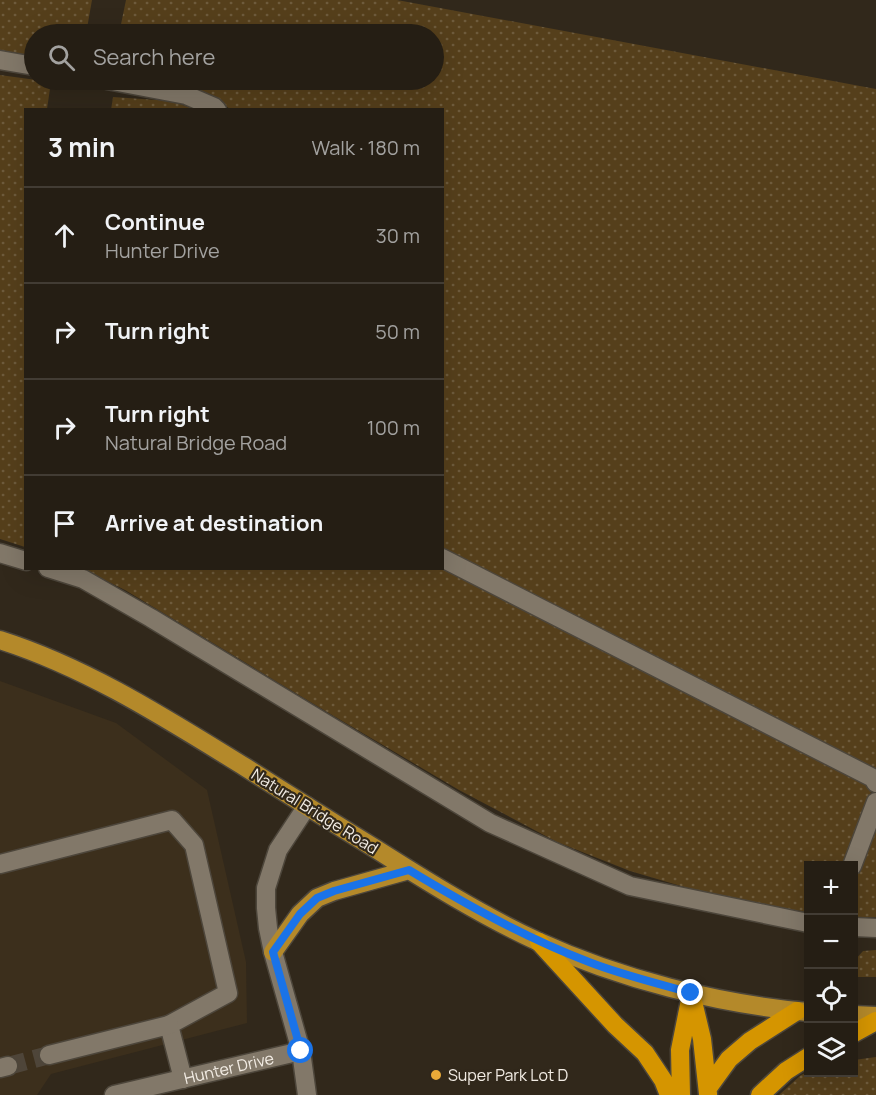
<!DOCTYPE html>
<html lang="en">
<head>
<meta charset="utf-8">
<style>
  :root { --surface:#251e14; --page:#312b22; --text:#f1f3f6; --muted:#a3a2a0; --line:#423c34 }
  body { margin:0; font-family:Manrope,sans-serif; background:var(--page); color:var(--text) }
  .controls { position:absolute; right:18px; bottom:18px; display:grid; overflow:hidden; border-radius:0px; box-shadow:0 6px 24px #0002 }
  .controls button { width:54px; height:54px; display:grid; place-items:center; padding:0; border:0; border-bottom:2px solid var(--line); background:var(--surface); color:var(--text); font:30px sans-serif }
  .stop { position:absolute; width:18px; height:18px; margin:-14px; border:4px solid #1a73e8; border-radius:50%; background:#fff }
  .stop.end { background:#1a73e8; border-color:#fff; box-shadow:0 2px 6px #0008 }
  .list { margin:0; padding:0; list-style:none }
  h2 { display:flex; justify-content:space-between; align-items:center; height:78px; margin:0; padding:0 24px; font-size:26px }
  h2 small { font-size:20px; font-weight:400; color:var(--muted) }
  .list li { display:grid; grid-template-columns:39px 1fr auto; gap:18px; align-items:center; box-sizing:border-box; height:96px; padding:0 24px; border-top:2px solid var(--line) }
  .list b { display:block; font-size:22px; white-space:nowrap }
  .list p { margin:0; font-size:20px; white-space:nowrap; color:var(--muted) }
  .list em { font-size:20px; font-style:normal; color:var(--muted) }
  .icon { flex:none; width:33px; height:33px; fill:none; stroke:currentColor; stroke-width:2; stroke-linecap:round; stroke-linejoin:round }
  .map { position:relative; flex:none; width:876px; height:1095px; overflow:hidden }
  .search { position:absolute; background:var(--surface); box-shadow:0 6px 24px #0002; left:24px; top:24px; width:420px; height:66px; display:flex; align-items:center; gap:15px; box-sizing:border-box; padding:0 21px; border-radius:33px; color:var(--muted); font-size:22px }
  .panel { position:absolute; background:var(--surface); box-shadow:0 6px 24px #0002; left:24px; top:108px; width:420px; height:462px; border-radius:0px }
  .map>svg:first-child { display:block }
  .built { fill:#3c2f1c }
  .grass { fill:url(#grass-dots) }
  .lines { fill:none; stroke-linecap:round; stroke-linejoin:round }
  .minor-tunnel { stroke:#4e4539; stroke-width:18; stroke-dasharray:18 9; stroke-linecap:butt }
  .minor-casing { stroke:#4d463b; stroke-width:21 }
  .major-casing { stroke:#4d463b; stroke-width:21 }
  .highway-casing { stroke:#4d463b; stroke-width:21 }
  .minor { stroke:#827869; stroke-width:18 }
  .major { stroke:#b4892a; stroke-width:18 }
  .highway { stroke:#d59500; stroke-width:18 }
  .route { stroke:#1a73e8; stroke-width:8 }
  .poi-dot { fill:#eaaa38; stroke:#31281b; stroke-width:2 }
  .labels { text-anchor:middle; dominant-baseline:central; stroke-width:4.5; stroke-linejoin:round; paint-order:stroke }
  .street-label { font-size:16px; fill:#f2ece4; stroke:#31281b }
  .poi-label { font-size:16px; fill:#f2ece4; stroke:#31281b; text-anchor:start }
</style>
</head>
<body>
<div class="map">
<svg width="876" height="1095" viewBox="0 0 876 1095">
  <defs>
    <pattern id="grass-dots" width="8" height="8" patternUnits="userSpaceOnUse" patternTransform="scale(1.5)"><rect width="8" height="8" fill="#553f1b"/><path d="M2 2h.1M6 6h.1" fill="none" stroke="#6e5b3c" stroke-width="1.8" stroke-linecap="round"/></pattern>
  </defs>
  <rect width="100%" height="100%" fill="#31281b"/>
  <path class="built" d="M0,681L116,723L207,790L246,962L247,1023L51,1074L37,1095H0Z"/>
  <path class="grass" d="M0,0H92L86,34H34V57L0,51Z
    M126,0H397L876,89V773L443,551L442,110L230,109L213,97L144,80H434V34H119Z
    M0,75L51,82L47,109L26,110L25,547L0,539Z
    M113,97L171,101L194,109L111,110Z
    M443,566L869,781L871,791L869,802L844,865L808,866V912L735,902L630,871L557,842L459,790L327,712L125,590L82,569L442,568Z
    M876,825V917H855L854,916V878Z
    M876,950V977H854V961L863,951Z
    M876,1057V1095H779L801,1075L808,1072H854V1060Z"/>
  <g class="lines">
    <path class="minor-tunnel" d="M8,1066L49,1055"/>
    <defs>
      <g id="minor">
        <path d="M0,60L34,66"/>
        <path d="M107,80L186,95L214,107L217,110"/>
        <path d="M0,553L26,561"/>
        <path d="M442,558L873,778L876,783"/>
        <path d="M48,568L83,579L151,618L490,823L630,886L808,923"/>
        <path d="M0,864L172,820L194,845L228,993L169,1025L183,1079"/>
        <path d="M852,866L876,802"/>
        <path d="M854,927L876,928"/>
        <path d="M301,1051L307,1095"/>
        <path d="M49,1055L169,1025"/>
        <path d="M0,1068L8,1066"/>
        <path id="s1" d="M114,1095L301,1051L273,952L268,928L266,908V888L278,850L307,806"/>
      </g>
      <path id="major" d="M0,640C88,668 167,719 245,767C289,795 332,822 376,849C428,882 481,915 537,941C620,979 718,1004 808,1012
        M273,952L300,914L317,898L334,891L409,870
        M854,1015L876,1016"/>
      <path id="highway" d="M539,942L615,1025L645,1053L663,1080L669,1095
        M691,993L702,1039L708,1094
        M854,1033L876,1021
        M708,1088L729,1059L750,1041L797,1011
        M681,1095L680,1050L690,1000
        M760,1095L786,1071L808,1057"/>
    </defs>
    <use href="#minor" class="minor-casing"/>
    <use href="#major" class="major-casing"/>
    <use href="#highway" class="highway-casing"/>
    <use href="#minor" class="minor"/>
    <use href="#major" class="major"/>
    <use href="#highway" class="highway"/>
  </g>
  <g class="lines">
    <path class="route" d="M301,1051L273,952L300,914L317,898L334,891L409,870C467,905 526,938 589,962C622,975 657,983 691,993"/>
  </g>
  <circle class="poi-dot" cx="436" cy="1075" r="6"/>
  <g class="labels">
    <g class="street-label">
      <text transform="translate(315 811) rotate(32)">Natural Bridge Road</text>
      <text stroke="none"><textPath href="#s1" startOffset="118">Hunter Drive</textPath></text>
    </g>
    <g class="poi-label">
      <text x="448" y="1075">Super Park Lot D</text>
    </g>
  </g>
</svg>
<div class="controls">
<button>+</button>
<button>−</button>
<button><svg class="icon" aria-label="locate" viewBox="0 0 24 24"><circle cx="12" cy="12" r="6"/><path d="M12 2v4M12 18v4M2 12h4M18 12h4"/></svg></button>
<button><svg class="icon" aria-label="layers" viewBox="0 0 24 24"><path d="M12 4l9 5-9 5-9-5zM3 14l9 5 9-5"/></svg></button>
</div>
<div class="stop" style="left:301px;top:1051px"></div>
<div class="stop end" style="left:691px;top:993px"></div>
<div class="search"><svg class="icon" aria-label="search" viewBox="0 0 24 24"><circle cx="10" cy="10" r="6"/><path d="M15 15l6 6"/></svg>Search here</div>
<section class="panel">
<h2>3 min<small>Walk · 180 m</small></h2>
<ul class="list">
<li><svg class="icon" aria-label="ahead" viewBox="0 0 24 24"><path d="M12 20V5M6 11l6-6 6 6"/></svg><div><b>Continue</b><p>Hunter Drive</p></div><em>30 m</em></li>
<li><svg class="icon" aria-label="right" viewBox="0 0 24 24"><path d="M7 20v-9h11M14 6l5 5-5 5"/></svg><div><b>Turn right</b></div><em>50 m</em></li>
<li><svg class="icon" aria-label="right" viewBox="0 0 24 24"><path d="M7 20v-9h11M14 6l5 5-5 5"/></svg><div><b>Turn right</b><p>Natural Bridge Road</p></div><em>100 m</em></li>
<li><svg class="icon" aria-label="arrive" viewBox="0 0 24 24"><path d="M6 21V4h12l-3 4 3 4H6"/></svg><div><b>Arrive at destination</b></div></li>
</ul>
</section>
</div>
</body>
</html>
